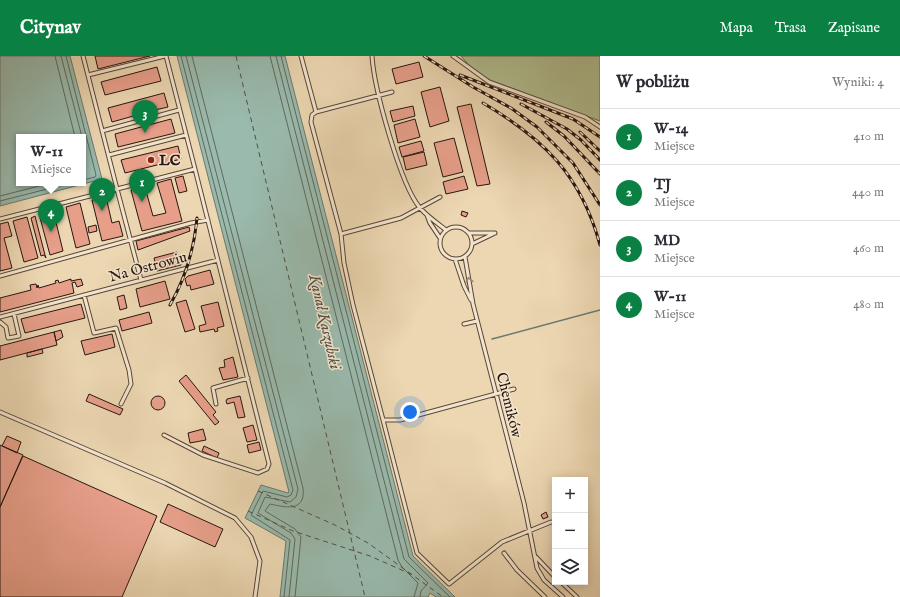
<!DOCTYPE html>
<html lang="pl">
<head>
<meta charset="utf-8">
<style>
  :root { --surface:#fff; --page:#f7f7f7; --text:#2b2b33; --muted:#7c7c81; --line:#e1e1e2; --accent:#0b8043 }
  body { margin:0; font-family:"IM FELL English",serif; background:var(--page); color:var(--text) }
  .controls { position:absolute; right:12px; bottom:12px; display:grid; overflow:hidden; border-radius:0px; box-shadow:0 2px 10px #0003 }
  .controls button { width:36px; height:36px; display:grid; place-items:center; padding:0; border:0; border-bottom:1px solid var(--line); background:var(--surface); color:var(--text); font:20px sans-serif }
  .you { position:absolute; left:410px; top:356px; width:14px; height:14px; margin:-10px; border:3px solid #fff; border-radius:50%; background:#1a73e8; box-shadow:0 0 0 6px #1a73e833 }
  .badge { display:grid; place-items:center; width:26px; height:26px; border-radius:50%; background:var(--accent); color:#fff; font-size:13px; font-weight:700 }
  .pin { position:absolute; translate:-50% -33px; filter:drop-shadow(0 1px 2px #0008) }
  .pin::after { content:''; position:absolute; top:21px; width:14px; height:12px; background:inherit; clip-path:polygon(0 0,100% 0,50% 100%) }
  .popup { position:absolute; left:16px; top:78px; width:70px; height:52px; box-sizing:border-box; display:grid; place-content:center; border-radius:0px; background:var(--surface); filter:drop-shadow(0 1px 3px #0005); font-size:13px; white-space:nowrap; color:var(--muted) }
  .popup b { font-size:15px; color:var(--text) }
  .popup::after { content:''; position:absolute; left:50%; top:100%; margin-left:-8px; border:8px solid transparent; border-top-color:var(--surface) }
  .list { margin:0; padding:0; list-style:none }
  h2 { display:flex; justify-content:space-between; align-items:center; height:52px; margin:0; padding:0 16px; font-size:17px }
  h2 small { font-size:13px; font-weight:400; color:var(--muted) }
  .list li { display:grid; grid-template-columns:26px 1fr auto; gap:12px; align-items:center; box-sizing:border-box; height:56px; padding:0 16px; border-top:1px solid var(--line) }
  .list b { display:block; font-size:15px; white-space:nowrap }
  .list p { margin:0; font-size:13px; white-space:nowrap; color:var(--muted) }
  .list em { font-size:13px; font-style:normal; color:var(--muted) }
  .icon { flex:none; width:22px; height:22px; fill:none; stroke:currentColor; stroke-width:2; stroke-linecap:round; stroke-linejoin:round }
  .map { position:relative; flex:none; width:600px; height:541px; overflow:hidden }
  header { display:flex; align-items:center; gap:24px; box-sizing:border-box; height:56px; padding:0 20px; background:var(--accent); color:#fff }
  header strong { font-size:19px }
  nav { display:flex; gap:22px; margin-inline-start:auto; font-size:14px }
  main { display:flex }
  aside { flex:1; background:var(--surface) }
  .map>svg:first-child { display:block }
  .green { fill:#b1bf92; stroke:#6c6a50 }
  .water { fill:#99baad; stroke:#6b786e; fill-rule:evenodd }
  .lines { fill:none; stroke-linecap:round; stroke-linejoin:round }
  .shore { stroke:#60685e; stroke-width:1 }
  .stream { stroke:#6b786e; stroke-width:1.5 }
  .ferry { stroke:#4f4f46; stroke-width:1; stroke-dasharray:5 4; stroke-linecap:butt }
  .building { fill:#e79f8a; stroke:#27160f }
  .lane-casing { stroke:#584638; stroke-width:5 }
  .lane { stroke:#f3e5cd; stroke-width:3 }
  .rail-casing { stroke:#27160f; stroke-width:3 }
  .rail { stroke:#f3e5cd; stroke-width:1.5; stroke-dasharray:4.5; stroke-linecap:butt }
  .oneway { stroke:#978878 }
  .poi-dot { fill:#8f2418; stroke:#f3e5cd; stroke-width:1.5 }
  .labels { text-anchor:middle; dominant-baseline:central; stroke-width:3; stroke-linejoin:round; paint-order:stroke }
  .poi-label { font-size:15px; font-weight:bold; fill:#27160f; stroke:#f3e5cd; text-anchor:start }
  .street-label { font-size:15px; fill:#27160f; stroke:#f3e5cd }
  .water-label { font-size:16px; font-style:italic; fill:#4f4f46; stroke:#f3e5cd }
</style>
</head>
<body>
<header>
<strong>Citynav</strong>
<nav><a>Mapa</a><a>Trasa</a><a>Zapisane</a></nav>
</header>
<main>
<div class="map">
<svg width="600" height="541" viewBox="0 0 600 541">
  <rect width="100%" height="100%" fill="#ecd7b2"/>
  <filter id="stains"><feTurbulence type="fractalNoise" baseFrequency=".005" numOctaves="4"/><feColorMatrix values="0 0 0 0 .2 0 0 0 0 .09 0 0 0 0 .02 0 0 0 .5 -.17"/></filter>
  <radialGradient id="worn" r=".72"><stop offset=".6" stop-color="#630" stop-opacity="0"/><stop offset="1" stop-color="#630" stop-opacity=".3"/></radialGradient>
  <path class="green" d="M461,0H600V65L490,24L473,14Z"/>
  <path class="water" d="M0,0H70L102,123L0,150ZM19,81H83V127H19Z
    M177,0H285L413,500L455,541H436L430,537L428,541H280L286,485L245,462L261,429L288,437L289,436Z"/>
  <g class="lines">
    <path class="shore" d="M55,0L75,81
      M61,0L82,81
      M66,0L96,119L95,121L83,124
      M181,0L293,434L291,439L287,441L263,435L251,459L290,484L284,541
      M186,0L298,433L296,441L290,446L265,441L258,457L291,477L295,483L289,541
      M192,0L303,432C306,457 284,451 270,448L265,455L295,473L301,481L295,541
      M270,0L398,504L402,511L418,527L414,541
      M276,0L404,503L428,527L421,535L420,541
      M281,0L409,501L450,541
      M0,140L51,127
      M0,145L71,127"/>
    <path class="stream" d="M492,283L600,254"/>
    <path class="ferry" d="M236,0L365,541
      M258,435L335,469L368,487L443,541
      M248,455L293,475L370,500L413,519"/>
  </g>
  <path class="building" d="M95,0H150L98,13Z
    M419,6L423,21L396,28L392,13Z
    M157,11L161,25L105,39L101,26Z
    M440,31L449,65L430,71L421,36Z
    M164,37L168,51L142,57L143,60L138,61L137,59L112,66L108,52Z
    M471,48L490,128L477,130L457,51Z
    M413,50L415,60L393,66L390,55Z
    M171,63L175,77L118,91L115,78Z
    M415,63L420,81L398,87L394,69Z
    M454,82L463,116L443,121L434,87Z
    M421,85L424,95L402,101L399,91Z
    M178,90L181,103L125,117L121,104Z
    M424,96L427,109L406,114L403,101Z
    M183,120L187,135L179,137L175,122Z
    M464,120L468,133L446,138L443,126Z
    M171,123L182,165L142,175L131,134L148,130L149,134L146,135L153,160L166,157L157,127Z
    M106,141L112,167L119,165L123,180L102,185L92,144Z
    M80,147L90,188L76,192L66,151Z
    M53,154L63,195L50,199L39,158Z
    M462,155L468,157L466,161L461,159Z
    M35,160L45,199L46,202L44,199L41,200L31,162Z
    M27,161L38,202L24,206L13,165Z
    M8,166L12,180L4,182L12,212L0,215V168Z
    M96,169L97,175L89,177L88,171Z
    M189,171L190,175L138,194L136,185Z
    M177,196L181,209L157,215L154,202Z
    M210,214L214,228L191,234L190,229L187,230L185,223L188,220Z
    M71,223V225L81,223L83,229L77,231L75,226L72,227L74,237L0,256V242L31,234L30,229L36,228L37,232L38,229L39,232L56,227L55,225L58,224L59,227Z
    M165,225L170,243L140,251L136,233Z
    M124,239L127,252L120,254L117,241Z
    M186,244L195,273L185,276L176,247Z
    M218,246L224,270L217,272L218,275L215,276L214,273L200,276L199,270L206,268L201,250Z
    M81,248L85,262L25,277L21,263Z
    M149,256L152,267L122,275L119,264Z
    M61,274L63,281L56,285L54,276Z
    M54,276L57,289L0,304V290Z
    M112,278L115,291L85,299L81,285Z
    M42,293L43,297L27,301V297Z
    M233,301L238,321L223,324L219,312L225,311L224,304Z
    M186,319L216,356L213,359L219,366L215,369L179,325Z
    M89,338L123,353L120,359L86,345Z
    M240,340L245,361L238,362L234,346L227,348L226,345L227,343Z
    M151 347a7 7 0 1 1 14 0a7 7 0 1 1-14 0Z
    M253,369L257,384L247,386L243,372Z
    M203,373L206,384L190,387L188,377Z
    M7,380L21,386L17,397L2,390Z
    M259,386L261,394L249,397L247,389Z
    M0,389L23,399L0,451Z
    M204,390L219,397L217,402L202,395Z
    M23,400L157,460L122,541H0V451Z
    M168,448L223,473L215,491L160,466Z
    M546,456L548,461L543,463L541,459Z"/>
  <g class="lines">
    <defs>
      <path id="lane" d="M83,0L117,133L195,113L166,0
        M301,0L316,56
        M372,0C374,32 400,128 420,152C427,160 437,167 446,174
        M453,0L489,26L585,61L600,71
        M88,19L165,0
        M392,36L316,56L312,59L311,66L341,178L344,207L353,249L383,364H400L514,333
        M102,75L179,54
        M109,99L186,79
        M427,159L430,167L440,182
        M0,163L117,133L141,224
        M440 187a16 16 0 1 1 32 0a16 16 0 1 1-32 0Z
        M469,177H495
        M341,178L401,162L440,141
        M472,188L493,178
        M465,201L473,248L524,447L537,512L544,524L563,541
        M455,203L464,230L471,244
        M0,220L191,167L208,164
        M84,239L94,277L116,272L129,314L131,328L121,348
        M0,261L218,204
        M0,266L6,271L8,282L19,280L14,258
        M464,268L477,265
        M216,348L213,332L248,322
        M0,356L165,427L235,462L251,481L260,505L255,541
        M383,364L417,497L449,528L502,486L551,466
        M164,379L203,399L258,417L267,413L269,408L195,113
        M504,497L517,514L545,541
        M536,501L555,521
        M561,526L577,541"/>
    </defs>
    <use href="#lane" class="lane-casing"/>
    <use href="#lane" class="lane"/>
    <defs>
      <path id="rail" d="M424,0L473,31L511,52L537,71L573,107L600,149
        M460,19L573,63L600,81
        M483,47C544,83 581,119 600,189
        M521,48L567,73L581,84L600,104
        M546,66L564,80L600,118
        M580,76L600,95
        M170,249C186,221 194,194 197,162"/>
    </defs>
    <use href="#rail" class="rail-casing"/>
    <use href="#rail" class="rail"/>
  </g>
  <defs><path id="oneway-chevron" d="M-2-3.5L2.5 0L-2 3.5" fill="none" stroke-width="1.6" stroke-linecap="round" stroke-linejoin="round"/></defs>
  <use class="oneway" href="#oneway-chevron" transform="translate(469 224) rotate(-100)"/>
  <circle class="poi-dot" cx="151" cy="104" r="4"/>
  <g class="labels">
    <g class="poi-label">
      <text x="159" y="104">LC</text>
    </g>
    <g class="street-label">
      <text transform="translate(148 211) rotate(-15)">Na Ostrowiu</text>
      <text transform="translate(509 349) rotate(76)">Chemików</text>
    </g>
    <g class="water-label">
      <text transform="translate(324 266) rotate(77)">Kanał Kaszubski</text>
    </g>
  </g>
  <rect width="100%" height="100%" filter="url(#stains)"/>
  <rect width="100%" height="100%" fill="url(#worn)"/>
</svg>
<div class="controls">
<button>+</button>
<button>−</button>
<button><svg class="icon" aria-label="layers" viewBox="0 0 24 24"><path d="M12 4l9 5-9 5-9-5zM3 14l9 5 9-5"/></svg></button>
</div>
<div class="you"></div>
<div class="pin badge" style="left:142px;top:146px">1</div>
<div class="pin badge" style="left:102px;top:155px">2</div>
<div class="pin badge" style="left:145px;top:77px">3</div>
<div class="pin badge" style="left:51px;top:176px">4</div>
<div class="popup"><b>W-11</b>Miejsce</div>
</div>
<aside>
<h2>W pobliżu<small>Wyniki: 4</small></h2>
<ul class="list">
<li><span class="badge">1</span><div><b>W-14</b><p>Miejsce</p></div><em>410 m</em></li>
<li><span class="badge">2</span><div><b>TJ</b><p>Miejsce</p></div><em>440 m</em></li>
<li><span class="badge">3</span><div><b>MD</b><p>Miejsce</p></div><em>460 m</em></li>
<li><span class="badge">4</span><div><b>W-11</b><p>Miejsce</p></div><em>480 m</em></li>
</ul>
</aside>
</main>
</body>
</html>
